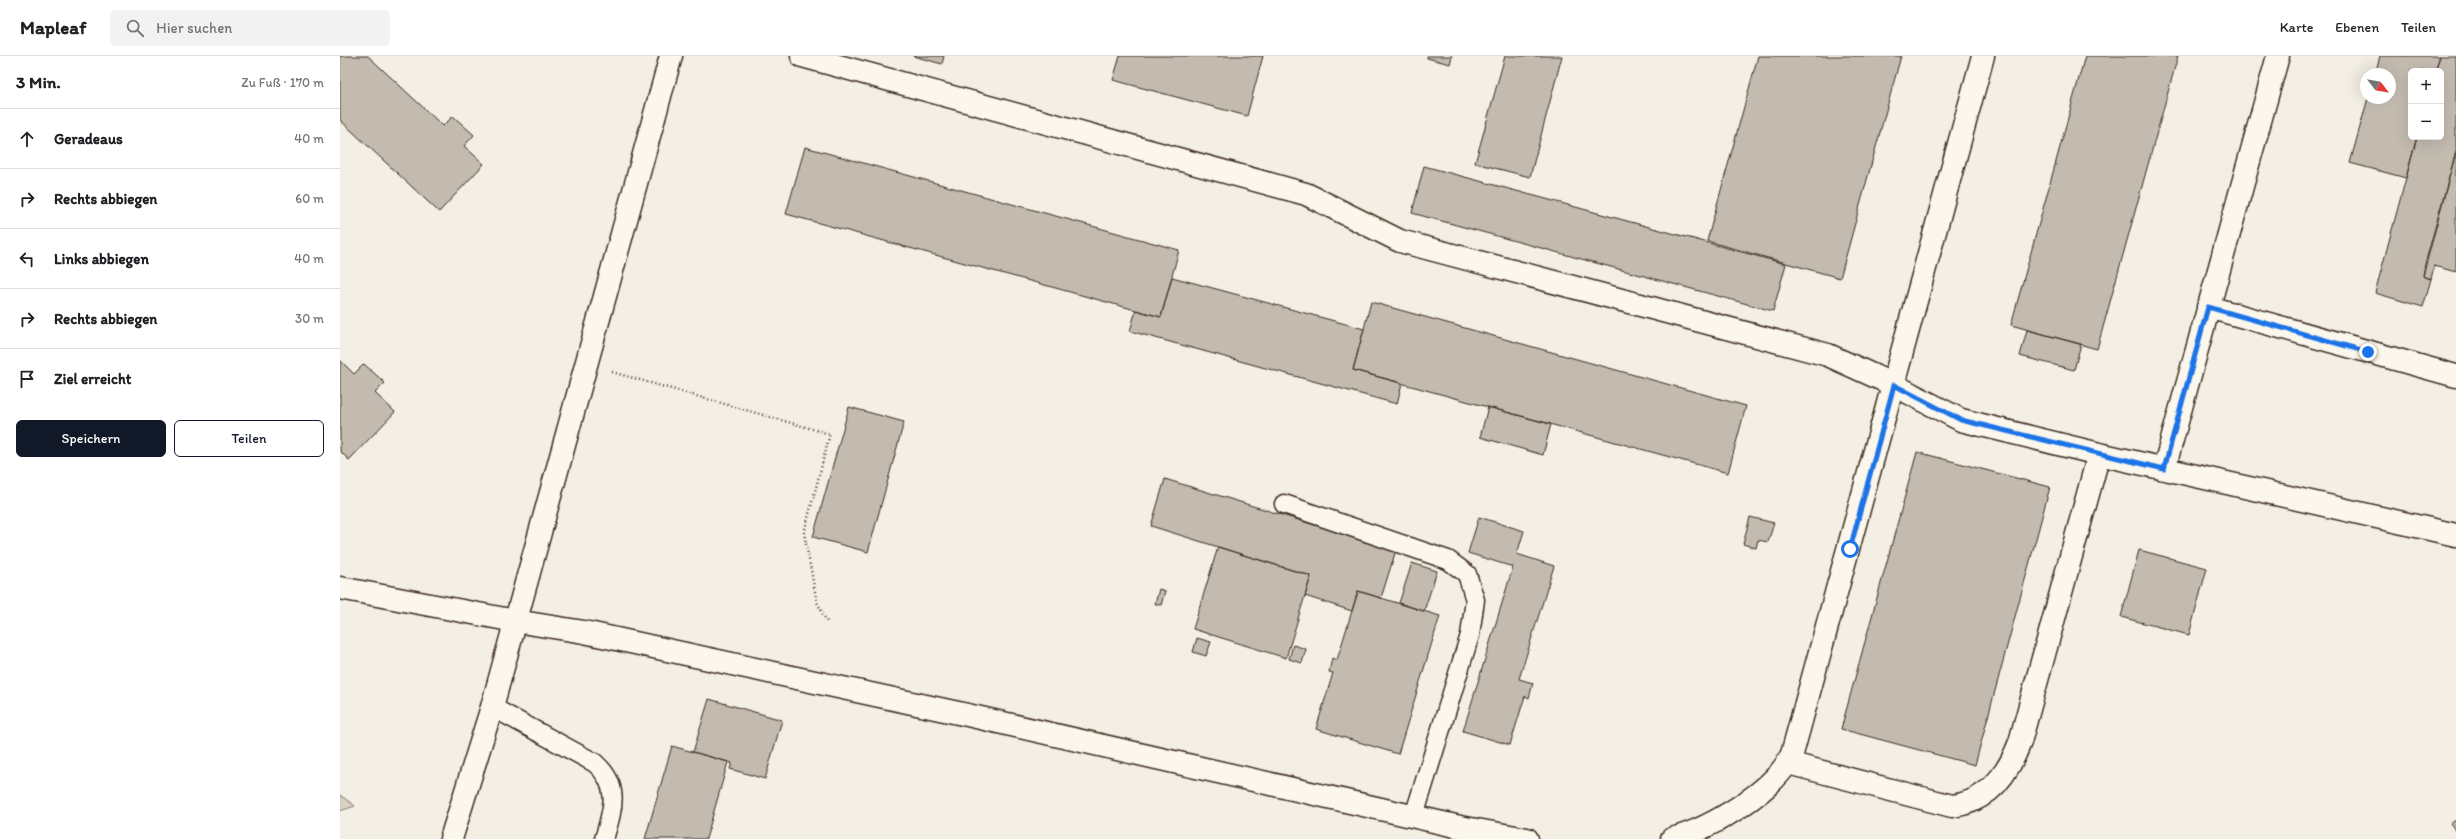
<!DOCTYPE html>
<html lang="de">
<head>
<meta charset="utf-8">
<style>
  :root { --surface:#fff; --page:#f2f2f2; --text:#202124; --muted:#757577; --line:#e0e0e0; --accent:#111827 }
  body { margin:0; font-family:Itim,sans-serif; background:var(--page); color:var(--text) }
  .controls { position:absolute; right:12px; top:12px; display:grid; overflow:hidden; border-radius:6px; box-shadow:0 4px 16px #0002 }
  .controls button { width:36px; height:36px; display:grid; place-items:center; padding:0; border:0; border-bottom:1px solid var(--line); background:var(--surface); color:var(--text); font:20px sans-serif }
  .compass { position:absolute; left:2020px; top:12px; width:36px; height:36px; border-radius:50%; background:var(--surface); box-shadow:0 4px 16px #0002; rotate:121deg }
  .stop { position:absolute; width:12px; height:12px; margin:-9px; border:3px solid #1a73e8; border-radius:50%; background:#fff }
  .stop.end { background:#1a73e8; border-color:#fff; box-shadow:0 1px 4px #0008 }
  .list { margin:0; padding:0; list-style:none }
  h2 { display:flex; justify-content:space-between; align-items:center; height:52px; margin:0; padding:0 16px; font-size:17px }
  h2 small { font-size:13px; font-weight:400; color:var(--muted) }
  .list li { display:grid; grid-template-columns:26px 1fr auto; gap:12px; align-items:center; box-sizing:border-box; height:60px; padding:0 16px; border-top:1px solid var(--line) }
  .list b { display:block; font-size:15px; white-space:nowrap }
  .list em { font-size:13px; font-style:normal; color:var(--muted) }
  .actions { display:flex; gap:8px; padding:12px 16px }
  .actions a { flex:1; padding:9px 0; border:1px solid var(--accent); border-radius:6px; text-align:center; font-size:14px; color:var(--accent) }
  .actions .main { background:var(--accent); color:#fff }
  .icon { flex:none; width:22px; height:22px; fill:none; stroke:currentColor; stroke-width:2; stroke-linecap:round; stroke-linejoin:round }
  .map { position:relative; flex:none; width:2116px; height:783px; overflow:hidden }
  header { display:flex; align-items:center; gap:24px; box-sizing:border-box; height:56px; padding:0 20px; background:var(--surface); border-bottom:1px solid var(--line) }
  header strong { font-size:19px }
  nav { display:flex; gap:22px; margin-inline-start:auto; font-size:14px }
  .search { width:280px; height:36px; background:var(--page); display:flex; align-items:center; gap:10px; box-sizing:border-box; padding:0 14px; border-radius:6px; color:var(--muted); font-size:15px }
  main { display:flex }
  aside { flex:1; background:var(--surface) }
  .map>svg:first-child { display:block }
  .green { fill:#d8d1c6; stroke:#8a7e72 }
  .building { fill:#c3bbb0; stroke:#3b2a1e }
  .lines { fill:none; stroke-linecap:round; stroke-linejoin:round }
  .lane-casing { stroke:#3b2a1e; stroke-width:21 }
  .street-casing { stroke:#3b2a1e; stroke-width:25 }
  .path { stroke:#3b2a1e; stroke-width:2.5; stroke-dasharray:1 3; stroke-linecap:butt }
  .lane { stroke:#fbf7ec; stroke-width:18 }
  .street { stroke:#fbf7ec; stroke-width:22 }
  .route { stroke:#1a73e8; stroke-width:5 }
</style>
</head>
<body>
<header>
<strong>Mapleaf</strong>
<div class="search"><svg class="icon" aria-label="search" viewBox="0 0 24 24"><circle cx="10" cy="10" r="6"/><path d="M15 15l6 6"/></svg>Hier suchen</div>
<nav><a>Karte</a><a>Ebenen</a><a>Teilen</a></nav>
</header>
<main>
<aside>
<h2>3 Min.<small>Zu Fuß · 170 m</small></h2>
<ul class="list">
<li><svg class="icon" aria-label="ahead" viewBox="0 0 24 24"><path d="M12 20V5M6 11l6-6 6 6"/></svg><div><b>Geradeaus</b></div><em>40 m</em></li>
<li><svg class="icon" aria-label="right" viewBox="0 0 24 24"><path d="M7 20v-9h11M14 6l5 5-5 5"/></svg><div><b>Rechts abbiegen</b></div><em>60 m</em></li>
<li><svg class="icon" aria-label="left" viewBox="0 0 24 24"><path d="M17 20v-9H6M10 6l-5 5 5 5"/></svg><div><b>Links abbiegen</b></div><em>40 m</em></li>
<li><svg class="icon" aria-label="right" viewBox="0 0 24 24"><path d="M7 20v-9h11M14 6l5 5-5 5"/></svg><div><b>Rechts abbiegen</b></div><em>30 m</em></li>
<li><svg class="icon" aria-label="arrive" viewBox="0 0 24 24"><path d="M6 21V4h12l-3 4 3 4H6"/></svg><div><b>Ziel erreicht</b></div></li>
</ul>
<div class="actions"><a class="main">Speichern</a><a>Teilen</a></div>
</aside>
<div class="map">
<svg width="2116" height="783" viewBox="0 0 2116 783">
  <rect width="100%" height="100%" fill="#f3efe4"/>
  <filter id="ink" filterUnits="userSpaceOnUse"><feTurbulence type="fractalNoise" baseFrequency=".025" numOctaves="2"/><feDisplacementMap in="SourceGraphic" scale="8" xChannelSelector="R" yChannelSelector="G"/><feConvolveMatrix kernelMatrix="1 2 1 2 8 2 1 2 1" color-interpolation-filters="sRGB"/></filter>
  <g filter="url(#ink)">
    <path class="green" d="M0,739L15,750L0,755Z"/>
    <path class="building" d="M0,0H28L103,70L113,60L134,79L124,90L144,108L99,156L0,64Z
      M573,0H604L602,8Z
      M780,0H923L907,60L773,24Z
      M1087,0H1112L1110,8L1087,2Z
      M1165,0H1222L1190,121L1135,107Z
      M1418,0H1561L1500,222L1367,185Z
      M1745,0H1838L1757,293L1671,269Z
      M2040,0H2100L2095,15H2071V81H2077L2066,122L2010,107L2028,42H2050V18H2035Z
      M2100,0H2116V96L2085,208L2083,220L2091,223L2083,251L2035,237L2077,81H2101V15H2095Z
      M465,91L839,194L821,261L446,158Z
      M2116,96V216L2094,210L2091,223L2083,220Z
      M1084,110L1446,208L1433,255L1072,157Z
      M832,221L1024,273L1013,314L1062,327L1057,348L790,275L796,254L821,261Z
      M1031,246L1406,350L1388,417L1013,314Z
      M1687,274L1741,288L1734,314L1680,300Z
      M0,304L14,318L24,308L45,327L35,337L55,356L9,404L0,395Z
      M509,351L564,366L528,496L473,481Z
      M1148,351L1211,368L1203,399L1140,381Z
      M1577,396L1710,431L1635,709L1501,673Z
      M825,423L1056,494L1041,542L1018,535L1012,555L965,540L971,520L811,470Z
      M1139,461L1184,475L1177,498L1214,510L1179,623L1193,627L1189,642L1185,640L1170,689L1123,675L1173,511L1128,497Z
      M1410,461L1434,467L1428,486L1418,484L1416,492L1403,488Z
      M878,491L971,520L946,602L853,573Z
      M1799,494L1867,512L1849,579L1781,561Z
      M1072,507L1097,515L1084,555L1059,547Z
      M819,533L825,535L821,549L815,548Z
      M1018,535L1100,560L1058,698L976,673L993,617L989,616L992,602L997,604Z
      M857,582L871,586L866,600L853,596Z
      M953,589L966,593L962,607L949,603Z
      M369,643L442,664L425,723L390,713L392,707L353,696Z
      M332,690L388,706L366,783H305Z
      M2116,764V776L2110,768Z"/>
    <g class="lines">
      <defs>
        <path id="lane" d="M944,448L1108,504L1127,518L1135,544L1130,579L1074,760
          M152,651L255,707C281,730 273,753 264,783"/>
        <path id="street" d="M462,0L966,138L1060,185L1488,299L1554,329L1621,364L1759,398L1680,686C1668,718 1648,746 1612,750L1448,707
          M1868,251L2116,320
          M1759,398L2116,479
          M1824,413L1938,0
          M0,532L175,565L244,576L623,658L1120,771L1187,783
          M111,783L152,651L331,0
          M1332,783C1370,773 1436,734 1452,698L1643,0"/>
      </defs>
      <use href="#lane" class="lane-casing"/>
      <use href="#street" class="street-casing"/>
      <path class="path" d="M272,316L490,378L464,477L477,546L487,566"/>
      <use href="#lane" class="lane"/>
      <use href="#street" class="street"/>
    </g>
  </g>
  <g class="lines" filter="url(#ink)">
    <path class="route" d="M1510,493L1554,329L1621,364L1824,413L1868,251L2028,296"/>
  </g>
</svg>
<div class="controls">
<button>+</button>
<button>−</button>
</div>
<svg class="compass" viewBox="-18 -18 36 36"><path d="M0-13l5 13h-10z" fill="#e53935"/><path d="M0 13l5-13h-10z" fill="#757577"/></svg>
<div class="stop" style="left:1510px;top:493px"></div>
<div class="stop end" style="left:2028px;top:296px"></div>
</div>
</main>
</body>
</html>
